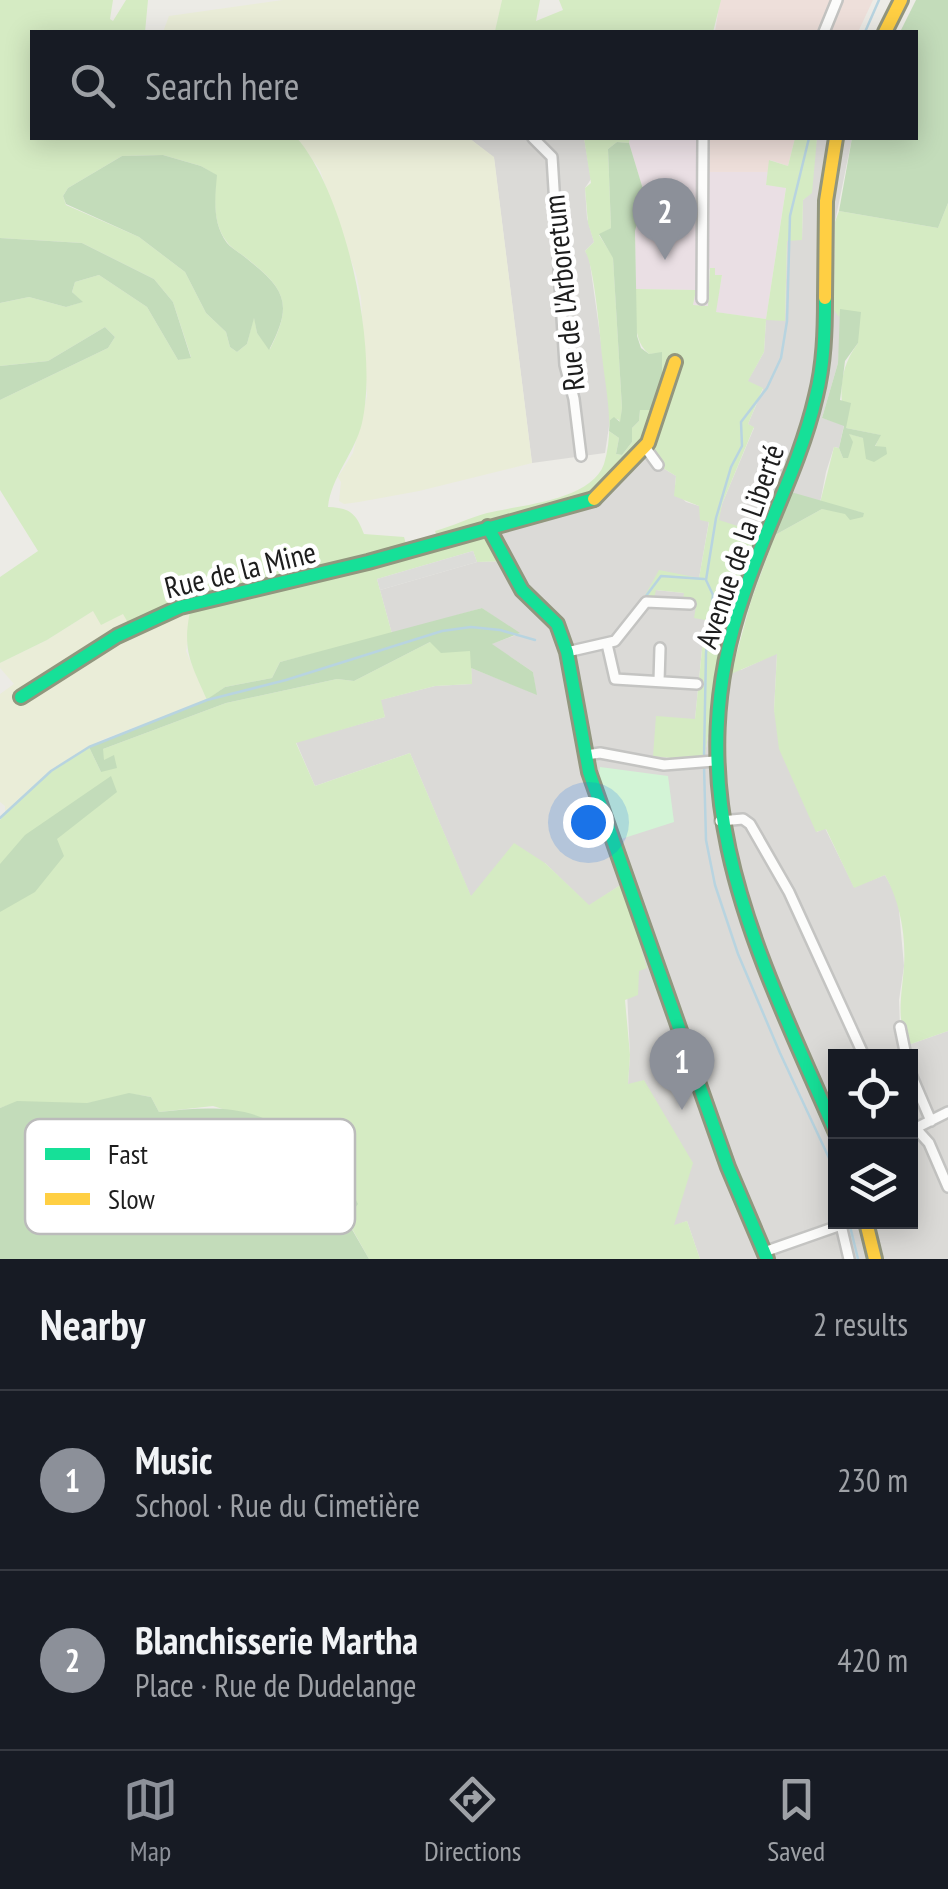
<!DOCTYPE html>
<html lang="en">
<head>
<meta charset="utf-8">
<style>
  :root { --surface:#171b24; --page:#242831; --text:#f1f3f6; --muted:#9ea1a6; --line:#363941; --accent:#8c9099 }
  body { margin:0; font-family:"PT Sans Narrow",sans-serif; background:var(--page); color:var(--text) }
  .controls { position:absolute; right:30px; bottom:30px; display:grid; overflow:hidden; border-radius:0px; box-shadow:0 5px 25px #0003 }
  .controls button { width:90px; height:90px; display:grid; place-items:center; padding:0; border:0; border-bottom:2px solid var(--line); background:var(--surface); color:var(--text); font:50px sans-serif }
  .you { position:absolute; left:588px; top:822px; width:35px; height:35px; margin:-25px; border:8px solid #fff; border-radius:50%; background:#1a73e8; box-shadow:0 0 0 15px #1a73e833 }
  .badge { display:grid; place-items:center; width:65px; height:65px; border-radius:50%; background:var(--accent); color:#fff; font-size:32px; font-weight:700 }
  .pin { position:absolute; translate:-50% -82px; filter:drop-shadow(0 2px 5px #0008) }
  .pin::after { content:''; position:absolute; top:52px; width:35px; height:30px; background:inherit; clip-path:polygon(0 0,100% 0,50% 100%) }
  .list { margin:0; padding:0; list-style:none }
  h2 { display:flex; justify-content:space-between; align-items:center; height:130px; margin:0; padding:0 40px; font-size:42px }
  h2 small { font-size:32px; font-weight:400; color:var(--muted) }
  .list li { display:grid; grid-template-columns:65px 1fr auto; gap:30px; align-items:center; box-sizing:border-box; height:180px; padding:0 40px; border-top:2px solid var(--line) }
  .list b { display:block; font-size:38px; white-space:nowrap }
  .list p { margin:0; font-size:32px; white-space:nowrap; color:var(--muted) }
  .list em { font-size:32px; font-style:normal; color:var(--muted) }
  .icon { flex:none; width:55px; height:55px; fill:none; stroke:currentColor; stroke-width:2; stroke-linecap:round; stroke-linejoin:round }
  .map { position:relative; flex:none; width:948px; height:1259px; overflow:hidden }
  .search { position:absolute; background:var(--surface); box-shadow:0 5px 25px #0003; left:30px; right:30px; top:30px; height:110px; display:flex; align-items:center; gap:25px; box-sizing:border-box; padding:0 35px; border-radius:0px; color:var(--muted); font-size:38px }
  .sheet { height:490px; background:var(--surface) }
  nav { display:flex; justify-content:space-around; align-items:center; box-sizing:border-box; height:140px; border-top:2px solid var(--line); background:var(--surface); font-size:28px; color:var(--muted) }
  nav a { display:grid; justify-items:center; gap:5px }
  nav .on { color:var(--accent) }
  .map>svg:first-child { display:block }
  .residential { fill:#dbdad7; fill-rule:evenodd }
  .commercial { fill:#eedfda }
  .industrial { fill:#eadfe4 }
  .farmland { fill:#eaedd8 }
  .grass { fill:#d5ebc3; fill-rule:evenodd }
  .forest { fill:#c3dcba }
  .park { fill:#d3f4d6 }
  .parking { fill:#dcdcd9 }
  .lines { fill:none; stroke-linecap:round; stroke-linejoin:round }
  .stream { stroke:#b8d4e0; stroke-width:2.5 }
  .street-casing { stroke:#c4c4c2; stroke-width:14 }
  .fast-casing { stroke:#92967e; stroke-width:18 }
  .slow-casing { stroke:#92967e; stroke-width:18 }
  .street { stroke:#fcfcfb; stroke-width:9 }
  .fast { stroke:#16e098; stroke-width:12 }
  .slow { stroke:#ffcf43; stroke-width:12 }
  .labels { text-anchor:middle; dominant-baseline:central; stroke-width:9; stroke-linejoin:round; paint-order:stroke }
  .street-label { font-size:30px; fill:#1d1d1d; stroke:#fff }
  .key { fill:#fff; stroke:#bbb; stroke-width:2.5 }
  .key-label { font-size:28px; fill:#1d1d1d }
</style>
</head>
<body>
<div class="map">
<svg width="948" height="1259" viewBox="0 0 948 1259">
  <rect width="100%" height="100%" fill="#ecebe6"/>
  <path class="residential" d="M469,138H584L591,179L585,188L587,218L594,242L585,251L589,257L611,413L605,453L532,463L494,158Z
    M817,138H852L835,222L842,319L838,363L822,418L844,425L839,448L834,447L826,472L820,503L791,492L751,601L734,657L741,670L777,653L774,710L817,832L825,828L854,887L885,875L898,899L904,966L899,1000L900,1027L911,1044L948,1031V1259H700L687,1221L674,1226L628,1085L630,1055L622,884L589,906L545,863L471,897L410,753L315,786L296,742L385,717L380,700L435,686L472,684L471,668L536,694L533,672L491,644L519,634L482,608L392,634L380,590L477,562L504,561L488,527L588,503L645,447L658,465L676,476L675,487L679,495L686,502L699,506L709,521L699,578L649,590L645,596L655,590L684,593L705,619L695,719L665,759L705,754L726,626L758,533L718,521L722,504L754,428L748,424L763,389L747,382L764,352L766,319L785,320L787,240L802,239L803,200L809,193ZM836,1056H910V1222H836Z"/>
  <path class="commercial" d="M720,0H873L858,32H715Z
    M703,138H795L788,166L770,160L768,172H704Z"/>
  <path class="industrial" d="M630,138H703L704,172H768L766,185L786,187L766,319L715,312L722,276L715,275V269H709V306L693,305L695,290L636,289L635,231L638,220L649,209L629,143Z"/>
  <path class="farmland" d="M283,0H502L495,32H163L169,16Z
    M297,138H469L494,157L532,463L419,491L359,502L344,504L339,501L341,482L338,477L353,453L367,396L361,298L356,274L320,170Z
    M192,605L186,651L207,700L99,741L51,771L5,814V806L0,802V694L14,684L0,668V663L47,640L93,611L123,614Z"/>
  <path class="grass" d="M0,0H113L110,19L113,21L126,0H148L145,32H32V138H297C346,195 379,349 362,423C355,453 331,477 328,507C350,508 356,513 364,534L404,537L406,544L402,550L439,542L435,531C453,526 469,518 487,513C519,505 591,501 604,464C615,428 606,392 602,356C600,335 594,264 585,251L594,242L588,223L585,188L591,183L584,138H630L629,143L617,142L608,149L611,228L599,235L613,257L622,408L620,429L619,420L614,418L610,420L609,431L619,438L616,454L622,455L632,442V428L639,421L640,409L652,410L662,379V353L649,354C631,340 636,310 636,289L696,290L693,305L708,306L710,268H715V275H722L716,312L766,319L786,188L766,185L769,160L788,166L795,138H817L812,193L803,200L802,240L787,241L785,321L766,320L764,352L748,381L763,388L748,424L754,427L722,504L719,520L759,533L726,626L705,755L680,759L653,756L656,716L695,719L705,620L694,618L696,606L690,605L691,600L683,599L684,593L656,590L654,598L644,597L659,570L699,578L709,522L700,520L699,506L674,496L676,476L658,465L645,448C622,464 614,490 588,503L488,527L505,561L477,562L473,551L377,579L392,634L280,662L272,678L225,687L207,700C189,659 182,650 191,606L131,628L123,614L101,625L93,611L47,640L0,663V577L38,551L0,490V400L108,348L115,337L105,327L48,361L0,366V303L29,297L66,307L82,302L72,292L75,282L99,275L147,307L178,360L191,357L173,302L154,279L82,243L0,238ZM163,155L201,166L216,175C215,198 212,223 227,242C231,248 240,253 245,257C284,288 294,302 270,349L257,333L254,316L247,344L237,352L230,347L226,332L206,313L185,272L139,237L66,205L63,196L68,188L122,156Z
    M502,0H540L536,21L563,10L559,0H721L713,32H484L485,30L495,31Z
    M948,203V1031L911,1044L907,1043C896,1016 902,995 904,966C906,935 900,902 885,875L854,888L826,829L816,832L779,749L774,710L777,654L731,674L751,601L775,535L822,509L864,513L820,503L834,447L839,448L843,458L847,433L863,438L875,447L880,435L846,428C839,396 838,370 858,343L840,310L839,317L834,310L835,222L839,211L938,228Z
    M430,642L471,651L472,684L435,686L381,700L385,717L296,743L315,786L410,753L471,896L514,843L545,863L589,905L622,884L647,968L639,971L638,995L625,1000L630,1055L628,1084L644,1080L693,1163L674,1225L687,1221L700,1259H369L314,1161L292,1158L245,1162L234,1153L232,1140L251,1129L276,1136L292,1145L302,1144L288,1129L213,1106L159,1112L151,1097C121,1091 115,1099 88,1103C57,1106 29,1096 0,1108V820L5,814L51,771L89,747L101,772L103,749L226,703L337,679L354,681Z"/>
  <path class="forest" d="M916,0H948V203L938,228L839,211L852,138H916V32H900Z
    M617,142L629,143L649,209L638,220L635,231L637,336L641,348L649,354L662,352V379L652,410H640L639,421L632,428V442L622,455L616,454L619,438L609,431L610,420L614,417L620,422L622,408L613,258L599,234L611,228L608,149Z
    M163,155L201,166L217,175C215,198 212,223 227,243C231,248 240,253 246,258C285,289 294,303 269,350L257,333L254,318L247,344L237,352L230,347L226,332L206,313L185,272L139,237L66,204L63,196L68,188L122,156Z
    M0,238L82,243L154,279L173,302L191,358L178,360L147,307L99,275L75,282L72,292L83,302L66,307L29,297L0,303Z
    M840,309L861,312L858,343L845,361L840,400L851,403L846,428L881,435L875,446L886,447L887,454L874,462L866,459L863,438L849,434L853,442L848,458H843L839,448L844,426L822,418L838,363Z
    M105,327L115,337L108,348L0,400V366L48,361Z
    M791,492L864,513L863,517L850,520L845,514L822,509L775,535Z
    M482,608L520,633L492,644L533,672L537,695L471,668L470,651L441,653L430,642L354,681L337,679L226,703L103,749L104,760L114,755L117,768L101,772L89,747L206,700L225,687L272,678L280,662Z
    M111,776L117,792L57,839L64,856L35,892L0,912V864L25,835Z
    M129,1093L151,1097L159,1112C213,1106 260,1103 303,1144L292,1145L276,1136L251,1129L232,1140L234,1153L245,1162C273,1159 320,1151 342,1175C349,1182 353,1195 358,1204L346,1219L369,1259H0V1108L17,1101L87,1103Z"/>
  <path class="park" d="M600,767L668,776L674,822L618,840L598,780Z"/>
  <path class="parking" d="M473,551L477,562L380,590L377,579Z"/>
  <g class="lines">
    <path class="stream" d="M865,32L879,0
      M646,596L661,576L704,579
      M704,757L706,653L713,595L706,580L716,518L731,467L742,446L741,422L767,388L781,358L787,321L790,216L809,138
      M704,765L706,840L715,885L738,954L780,1053L836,1173
      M0,818L51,771L89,747L207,700L286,680L442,631L471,627L500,630L535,640
      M849,1222L858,1259"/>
    <defs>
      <path id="street" d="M824,32L837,0
        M533,138L552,157L565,365L574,399L581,456
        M702,299L703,138
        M645,447L658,465
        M607,644L615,679L697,684
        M567,652L615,641L646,602L690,604
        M659,681L660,648
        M586,755L600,753L664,765L714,761
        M720,821L743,819L750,824L789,892L864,1056
        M900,1027L906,1056
        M910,1072L931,1121
        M910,1122L929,1143L948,1187
        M916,1128L948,1112
        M764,1252L841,1225L849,1259"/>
      <path id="fast" d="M825,298C825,331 824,364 816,396C800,466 765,528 743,596C674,798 757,951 836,1133
        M488,527L522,590L557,624L567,652L589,772L728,1167L767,1259
        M21,697L117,636L180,607L368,562L594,499"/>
      <path id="slow" d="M885,32L901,0
        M825,298L826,201L836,138
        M594,499L648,443L675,362
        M866,1222L875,1259"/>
    </defs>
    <use href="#street" class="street-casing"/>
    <use href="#fast" class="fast-casing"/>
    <use href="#slow" class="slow-casing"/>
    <use href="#street" class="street"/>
    <use href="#fast" class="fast"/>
    <use href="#slow" class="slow"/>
  </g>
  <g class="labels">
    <g class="street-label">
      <text transform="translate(563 293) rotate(-96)">Rue de l'Arboretum</text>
      <text transform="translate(739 546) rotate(-71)">Avenue de la Liberté</text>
      <text transform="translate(240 569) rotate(-14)">Rue de la Mine</text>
    </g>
  </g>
  <rect x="25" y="1119" width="330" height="115" rx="15" class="key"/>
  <rect x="45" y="1148" width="45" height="12" fill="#16e098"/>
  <rect x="45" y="1193" width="45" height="12" fill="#ffcf43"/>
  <g class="key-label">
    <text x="108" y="1164">Fast</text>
    <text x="108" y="1209">Slow</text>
  </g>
</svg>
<div class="controls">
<button><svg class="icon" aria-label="locate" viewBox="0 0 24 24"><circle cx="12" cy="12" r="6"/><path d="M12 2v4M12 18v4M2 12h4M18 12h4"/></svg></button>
<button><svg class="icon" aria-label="layers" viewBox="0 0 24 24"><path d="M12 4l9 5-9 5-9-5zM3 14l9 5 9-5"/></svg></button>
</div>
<div class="you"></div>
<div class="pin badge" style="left:682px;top:1110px">1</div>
<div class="pin badge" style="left:665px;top:260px">2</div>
<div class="search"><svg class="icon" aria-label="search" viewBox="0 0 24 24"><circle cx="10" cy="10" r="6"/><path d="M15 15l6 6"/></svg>Search here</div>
</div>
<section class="sheet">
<h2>Nearby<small>2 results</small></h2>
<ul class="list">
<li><span class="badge">1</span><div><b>Music</b><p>School · Rue du Cimetière</p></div><em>230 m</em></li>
<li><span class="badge">2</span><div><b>Blanchisserie Martha</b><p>Place · Rue de Dudelange</p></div><em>420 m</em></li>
</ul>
</section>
<nav>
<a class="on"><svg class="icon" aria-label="map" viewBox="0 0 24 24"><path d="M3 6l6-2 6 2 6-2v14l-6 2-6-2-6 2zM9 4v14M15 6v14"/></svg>Map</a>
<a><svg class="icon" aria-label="directions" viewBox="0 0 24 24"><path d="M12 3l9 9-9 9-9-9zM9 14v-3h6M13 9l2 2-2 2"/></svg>Directions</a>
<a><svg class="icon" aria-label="saved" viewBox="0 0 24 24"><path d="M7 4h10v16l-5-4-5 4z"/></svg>Saved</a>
</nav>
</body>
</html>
